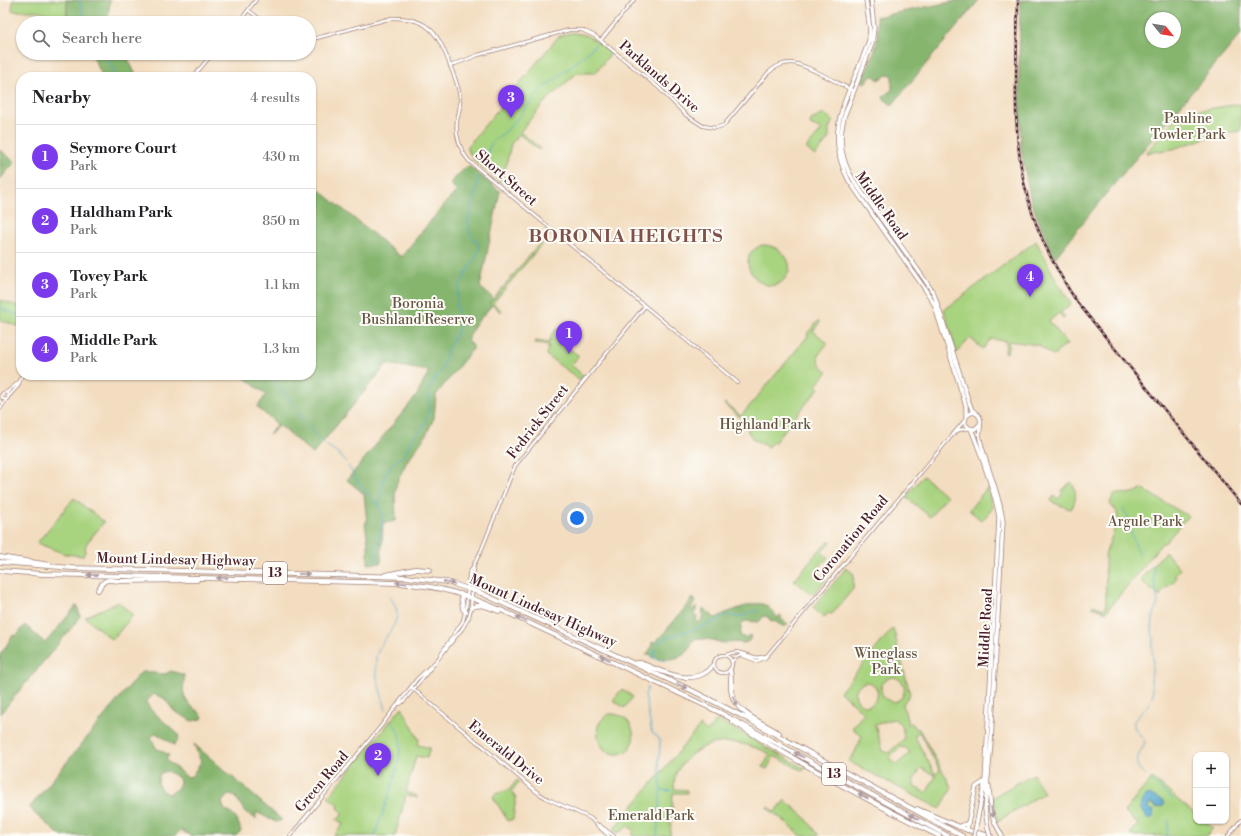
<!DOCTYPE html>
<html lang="en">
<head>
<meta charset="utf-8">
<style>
  :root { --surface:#fff; --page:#f2f2f2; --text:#202124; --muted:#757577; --line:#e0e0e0; --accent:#7c3aed }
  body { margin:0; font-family:"Libre Bodoni",serif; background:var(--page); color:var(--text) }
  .controls { position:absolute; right:12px; bottom:12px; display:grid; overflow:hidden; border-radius:8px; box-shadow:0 1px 3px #0004 }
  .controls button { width:36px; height:36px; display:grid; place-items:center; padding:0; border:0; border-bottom:1px solid var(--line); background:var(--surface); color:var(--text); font:20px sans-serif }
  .compass { position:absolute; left:1145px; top:12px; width:36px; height:36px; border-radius:50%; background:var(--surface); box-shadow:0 1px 3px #0004; rotate:120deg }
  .you { position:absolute; left:577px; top:518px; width:14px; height:14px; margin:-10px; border:3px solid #fff; border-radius:50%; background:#1a73e8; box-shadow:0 0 0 6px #1a73e833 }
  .badge { display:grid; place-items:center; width:26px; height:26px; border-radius:50%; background:var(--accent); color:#fff; font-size:13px; font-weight:700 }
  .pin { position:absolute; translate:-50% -33px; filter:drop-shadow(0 1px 2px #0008) }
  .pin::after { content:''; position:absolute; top:21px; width:14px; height:12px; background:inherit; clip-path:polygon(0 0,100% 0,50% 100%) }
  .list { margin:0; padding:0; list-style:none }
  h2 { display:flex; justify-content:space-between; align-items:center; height:52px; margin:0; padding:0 16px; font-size:17px }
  h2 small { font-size:13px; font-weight:400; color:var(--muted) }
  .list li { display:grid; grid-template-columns:26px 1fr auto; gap:12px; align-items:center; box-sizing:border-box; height:64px; padding:0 16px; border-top:1px solid var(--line) }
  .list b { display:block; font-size:15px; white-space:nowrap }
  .list p { margin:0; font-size:13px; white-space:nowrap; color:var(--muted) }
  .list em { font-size:13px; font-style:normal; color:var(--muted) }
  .icon { flex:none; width:22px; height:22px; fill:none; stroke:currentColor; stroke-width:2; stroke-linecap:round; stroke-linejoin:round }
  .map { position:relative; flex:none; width:1241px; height:836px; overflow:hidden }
  .search { position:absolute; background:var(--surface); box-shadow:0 1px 3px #0004; left:16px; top:16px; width:300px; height:44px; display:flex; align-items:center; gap:10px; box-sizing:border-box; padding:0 14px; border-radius:22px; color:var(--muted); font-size:15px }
  .panel { position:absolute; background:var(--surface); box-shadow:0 1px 3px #0004; left:16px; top:72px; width:300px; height:308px; border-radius:16px }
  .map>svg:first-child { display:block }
  .green { fill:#a8d37f; stroke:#797955; fill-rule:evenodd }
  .forest { fill:#86b56e; stroke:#686a4c; fill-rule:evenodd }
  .water { fill:#50a6cc; stroke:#4d627c }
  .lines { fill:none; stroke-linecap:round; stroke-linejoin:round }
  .stream { stroke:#50a6cc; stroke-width:1 }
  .minor-casing { stroke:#9e7e76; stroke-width:4 }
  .major-casing { stroke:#9e7e76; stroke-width:5 }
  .highway-casing { stroke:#9e7e76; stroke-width:5.5 }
  .minor { stroke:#fff; stroke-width:2.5 }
  .major { stroke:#fff; stroke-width:3.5 }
  .highway { stroke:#fff; stroke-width:4 }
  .rail-casing { stroke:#4a1f2b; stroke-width:2.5 }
  .rail { stroke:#fdfcf7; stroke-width:1; stroke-dasharray:3; stroke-linecap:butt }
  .major-bridge-casing { stroke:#9e7e76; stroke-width:5; stroke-linecap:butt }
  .major-bridge { stroke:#fff; stroke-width:3.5 }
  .oneway { fill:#ae9aa0 }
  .labels { text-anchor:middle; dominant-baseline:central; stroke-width:4; stroke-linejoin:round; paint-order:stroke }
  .shield { fill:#fdfcf7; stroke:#806168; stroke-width:1 }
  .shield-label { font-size:13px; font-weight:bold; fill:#4a1f2b }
  .street-label { font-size:14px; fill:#4a1f2b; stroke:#fdfcf7 }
  .park-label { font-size:14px; fill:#654; stroke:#fdfcf7 }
  .district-label { font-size:18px; font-weight:bold; letter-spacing:1px; fill:#805149; stroke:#fdfcf7 }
</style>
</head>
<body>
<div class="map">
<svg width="1241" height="836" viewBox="0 0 1241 836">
  <rect width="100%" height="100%" fill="#fdfcf7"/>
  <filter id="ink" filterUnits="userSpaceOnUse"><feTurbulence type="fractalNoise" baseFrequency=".025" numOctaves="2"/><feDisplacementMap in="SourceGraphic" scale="8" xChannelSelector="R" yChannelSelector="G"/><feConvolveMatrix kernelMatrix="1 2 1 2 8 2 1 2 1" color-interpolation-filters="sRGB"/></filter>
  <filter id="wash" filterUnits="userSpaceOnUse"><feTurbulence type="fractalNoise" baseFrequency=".012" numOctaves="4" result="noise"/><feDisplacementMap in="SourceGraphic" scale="16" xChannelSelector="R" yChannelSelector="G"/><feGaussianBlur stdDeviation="0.9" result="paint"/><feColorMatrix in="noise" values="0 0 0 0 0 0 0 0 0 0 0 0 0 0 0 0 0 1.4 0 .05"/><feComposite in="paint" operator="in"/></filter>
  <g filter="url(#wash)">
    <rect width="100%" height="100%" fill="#f3ddc0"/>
    <path class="green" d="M13,0H67V19L40,11H12Z
      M570,33C587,32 599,43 611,53L595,73H577L543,104L520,132L540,148L539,150L519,134L511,144L502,183L475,161L466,148L558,37Z
      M1241,104V131L1215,135L1173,149L1146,153L1179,113Z
      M824,114L833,120L829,129V138L815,156L806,148L822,130L810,125L811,120Z
      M549,232L551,233L493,303L502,311L501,312L490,303Z
      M1036,241L1056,280L1071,304L1061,312L1065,317L1064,319L1059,313L1049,321L1068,344L1062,347L1054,356L1038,345L1009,341L1007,353H1005L1006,341L991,339L983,349L970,338L957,353L944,310Z
      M762,245C778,244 797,261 786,277C768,304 726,259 762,245Z
      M0,300L21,307V327L0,320Z
      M818,321L820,322L813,331L828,343C817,356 813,359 828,372L816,385L819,388L774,443L772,442L768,447L753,439L748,432L747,423L724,404L725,403L741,416L808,336L807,334Z
      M556,329L565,337L561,342L579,356L571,365L583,375L580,380L546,355L549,345L535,343L536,341L549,343L552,334Z
      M923,476L947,496L930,517L906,497Z
      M1071,482C1077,491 1077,498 1072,508L1070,509L1052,502L1051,500L1054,496L1057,499L1062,495V490Z
      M987,488L993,508L982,521L969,510Z
      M1142,489L1188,516L1165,543H1162L1106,612L1092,607L1093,605L1104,609L1106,608L1105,555L1118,519L1117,512L1110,504L1113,495C1124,492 1132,496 1142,489Z
      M74,498L104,522L86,544L85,552L83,556L65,554L37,543Z
      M830,541L831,543L821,552L828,557L816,571L826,580L814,593L811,594L794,580L821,548Z
      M1164,553H1166L1180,569L1174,576L1177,578L1161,593L1160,597L1140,580Z
      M846,568L854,574L853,589L832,614L828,613L824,618L813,608Z
      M118,602L133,615L112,640L85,617Z
      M893,628L910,694L903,704L908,724L912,723L914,728L919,729L952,788L940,809L848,761L854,754L862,736L852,728L864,713L840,692ZM893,677C908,680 908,698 894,702C877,700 877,679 893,677ZM867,682C881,685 881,702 867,706C852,704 851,684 867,682ZM893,719C901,721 904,732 904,739L888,753L883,751L875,725ZM919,732L940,771L935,774L914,735ZM901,747L903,748L905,747L910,753L896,765L889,756ZM921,768L936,776L926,793L913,786L915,783L913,781Z
      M622,689L633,697L624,708L613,700Z
      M402,707L419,740L418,745L430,748L427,758L416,756L406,792L417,796V798L406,795L395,836H334L343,824L336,819L341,817L342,814L341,811L338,808L339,805L328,797Z
      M609,714C638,712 642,754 617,754C611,754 606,752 603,748C601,746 600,743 599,740C595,728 598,721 609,714Z
      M717,720L741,732L763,746L805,768L803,771L774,756L767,769L763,767L770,754C743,740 707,735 685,761C675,773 675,773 674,789L687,790V793H673L670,836H632L634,831L628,826C623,830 619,835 613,830L700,726L707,732Z
      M1033,774L1044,793L998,821L995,812L993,797Z
      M1152,778L1196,815V821H1204L1213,828L1206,836H1131L1130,835L1138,824L1124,812Z
      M517,780L519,782L511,792L516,797L513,819L508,821L493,797L495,794L509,790Z
      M785,800L804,816L819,835L818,836H801L787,823L767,808L768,806L775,812Z"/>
    <path class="forest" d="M67,0H110L108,20L109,23H67L65,21L67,19Z
      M961,0H979L892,105L884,99L883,96L892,90V76L889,74L878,80L874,76L869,77L867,82L864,83L862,81C873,56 881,44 876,17Z
      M1020,0H1241V34L1104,196L1054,259L1031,202L1021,150L1019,73ZM1151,18H1175V42H1151Z
      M91,53H125L137,77H103Z
      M0,150L15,162L0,179Z
      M469,166L500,191L480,287L494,299L490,303L492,305L474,326L467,341L474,347L436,395L434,418L425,437L407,461L397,482L395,493L396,521L383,523L381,563L368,564V543L365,523H367L364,494L347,480L417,395L429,371L387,364L313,454L279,425L270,435L269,434L277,424L257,407L266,395L241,375H311V183L401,257L447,201L456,192V190L450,183L466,167Z
      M693,598L696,601L691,608L692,610L697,606V608L694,615L697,617L696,623L699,622L702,619L703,608L715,618C720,617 722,614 726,613C734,610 758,600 765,605C770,608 774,613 778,618L780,615H781V619L788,624L784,627L776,622L770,620L768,617L764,616L759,622L745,621L742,623L740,635L745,638L749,635L751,636L749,641L744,643L733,642L723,643L712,640L695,638C692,642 691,646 689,650C682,660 662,661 652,657L651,654L646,655L651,648L652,642H655L664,633Z
      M77,605L80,616L73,626L0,714V654C6,649 8,641 13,635L16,636L25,625L45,643Z
      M144,671L154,673L165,674L171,671L184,675C185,681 182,688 184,694C186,705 196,708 203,716L202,719L192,721L174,711L164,698L154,694L146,702L150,709L178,734L179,739L174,745L156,733L151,737L156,748L169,755L166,760L187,777L192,776L201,762L194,744L282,820L276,822L256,812V819L245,812L235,796L228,795L222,802L224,809C235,815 238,820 241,831L236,836H191L181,830L175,836H61L34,813L30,807L139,674ZM167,771L179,778L180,782L178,788L169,794C159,791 155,782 161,773Z"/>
    <path class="water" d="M1149,794L1163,801L1164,804L1163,806L1156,808L1153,804H1149L1148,808L1154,811L1152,818L1149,820L1146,818L1140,808C1141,802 1143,796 1149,794Z"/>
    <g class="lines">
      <path class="stream" d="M79,0L84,16L88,23
        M104,53L117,77
        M483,166L489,148L493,141L505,132L516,120L539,92L584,56L597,43
        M0,308L21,316
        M270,375L289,398L303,421L323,443L338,453L346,462
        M348,466L360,485L379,507L383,514L376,563
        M379,507L381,490L385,474L391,465L404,455L411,440L423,428L429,413V392L433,382L442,369L448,349L461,324L456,305L459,288L466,273L476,257L479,249L477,242L471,236L469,230L468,223L479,176
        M1123,509L1128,517L1127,521L1139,555
        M656,644L664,639L718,621L725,616L731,615L735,617L743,616L757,610
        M655,649L653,658L666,661
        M648,687L645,695L652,733L658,737L660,742L659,763L661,789L657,836
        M386,710C382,694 374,676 376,658C378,640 402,625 396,608C395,604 392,600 390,597
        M1146,776C1130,762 1138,759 1145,742C1141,734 1132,730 1134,721L1148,705L1153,694L1151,681L1153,661L1152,647L1153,640L1152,631L1153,617L1158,603L1154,580V567L1152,565
        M1151,780L1173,800
        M662,790L672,791
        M375,836C382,812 404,760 400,738C399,732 395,726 392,721
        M1167,836L1169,820"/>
    </g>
  </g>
  <g filter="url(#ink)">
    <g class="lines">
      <defs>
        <path id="minor" d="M248,10L265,23
          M238,23L256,0
          M309,40L392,18C430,17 439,35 451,68C455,78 460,89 460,100C461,107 458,114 457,121C455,135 460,150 469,161L737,382
          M601,40L634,0
          M450,66L478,55L569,30H582L595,36L658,87L686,115L703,126L716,128L724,125L768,73C775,67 781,63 791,63C804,63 839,84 854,91
          M193,77L213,53
          M1.5 396a3.5 3.5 0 1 1 7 0a3.5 3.5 0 1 1-7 0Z
          M6,393L19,382
          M9,396L18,386L22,375
          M0,409L6,400
          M953,434L959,430L969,428
          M714 664a9 9 0 1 1 18 0a9 9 0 1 1-18 0Z
          M440,655L463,621L466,608L469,574L481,551L515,466L645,306
          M726,655C744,646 748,662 766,656
          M732,662L735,658L741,655L757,661L765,658L965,420
          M411,687L477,742L483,746L488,751L538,793L548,799L590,818L609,836
          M400,704L404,701L462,629L469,617L471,608L474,568
          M599,825L614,836
          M290,836L381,726L417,679L435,662
          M1228,836L1241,820"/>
        <path id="major" d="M866,0L870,30L869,40C853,91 820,127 849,181L925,289L934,304L966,406V416
          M871,0L874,28L872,44L845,114C841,129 839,143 844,159C849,177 862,192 872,206C893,235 915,264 934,294L937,303L969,402L972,410L976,413
          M980,424L975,429L969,428L965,424C964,413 976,408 980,418C982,424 978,433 980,439C986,467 1000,493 1003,522L991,743L985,809L988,829
          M971,429C978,445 983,462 989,479C993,493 998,505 999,519L985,781L976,826
          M989,786L991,812L995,823L1002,836
          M967,830L968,823L976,787L985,781
          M967,830L991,836
          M973,834L983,836"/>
        <path id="highway" d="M0,557L50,565
          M0,562L72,568L406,577L447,582L481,593L693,691L742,716L962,836
          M0,571L43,574L398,583C442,586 470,596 510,614L719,712L948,836
          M385,575L415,569L430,570
          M98,590C105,577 108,580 120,581L197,580
          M461,594L463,609L466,612
          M471,608C481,602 489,608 499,611
          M636,663H641C663,672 696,689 713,665
          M730,670C732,678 730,687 732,695C736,713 765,724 779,733
          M732,721C798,763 869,801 939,836
          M917,809L967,830
          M959,827L968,823"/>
      </defs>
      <use href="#minor" class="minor-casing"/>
      <use href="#major" class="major-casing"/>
      <use href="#highway" class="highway-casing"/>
      <use href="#minor" class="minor"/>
      <use href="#major" class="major"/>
      <use href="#highway" class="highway"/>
      <defs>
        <path id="rail" d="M1018,0C1017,65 1010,136 1028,199C1038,237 1056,270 1077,302L1241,504"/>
      </defs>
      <use href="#rail" class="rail-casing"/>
      <use href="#rail" class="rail"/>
      <defs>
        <path id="major-bridge" d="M988,829L990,836
          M974,836L976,826"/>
      </defs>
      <use href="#major-bridge" class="major-bridge-casing"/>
      <use href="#major-bridge" class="major-bridge"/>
    </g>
    <defs><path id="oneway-solid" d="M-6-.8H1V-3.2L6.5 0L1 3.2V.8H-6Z"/></defs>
    <g class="oneway">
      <use href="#oneway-solid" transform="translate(304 574) rotate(1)"/>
      <use href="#oneway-solid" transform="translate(92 575) rotate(-179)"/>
      <use href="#oneway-solid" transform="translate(222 578) rotate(-179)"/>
      <use href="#oneway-solid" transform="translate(401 583) rotate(-176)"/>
      <use href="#oneway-solid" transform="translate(449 583) rotate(13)"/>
      <use href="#oneway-solid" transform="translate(521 619) rotate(-155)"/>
      <use href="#oneway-solid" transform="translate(605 658) rotate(-155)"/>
      <use href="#oneway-solid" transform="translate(682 686) rotate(25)"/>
      <use href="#oneway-solid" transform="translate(735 701) rotate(63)"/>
      <use href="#oneway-solid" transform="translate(799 755) rotate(-152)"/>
      <use href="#oneway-solid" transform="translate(863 796) rotate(-152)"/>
      <use href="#oneway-solid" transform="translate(992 812) rotate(78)"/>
      <use href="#oneway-solid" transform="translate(914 817) rotate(-151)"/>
    </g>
  </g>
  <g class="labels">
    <g class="shield">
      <rect x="263" y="562" width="24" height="22" rx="3"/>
      <rect x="822" y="763" width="24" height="22" rx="3"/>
    </g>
    <g class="shield-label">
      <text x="275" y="573">13</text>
      <text x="834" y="774">13</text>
    </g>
    <g class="street-label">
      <text transform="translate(659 77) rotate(41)">Parklands Drive</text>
      <text transform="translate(506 178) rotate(41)">Short Street</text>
      <text transform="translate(881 206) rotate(55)">Middle Road</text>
      <text transform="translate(538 422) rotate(-52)">Fedrick Street</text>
      <text transform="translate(851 539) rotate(-50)">Coronation Road</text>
      <text transform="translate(176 560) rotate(1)">Mount Lindesay Highway</text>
      <text transform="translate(543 611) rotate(24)">Mount Lindesay Highway</text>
      <text transform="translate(986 628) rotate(-87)">Middle Road</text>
      <text transform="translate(506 753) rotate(39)">Emerald Drive</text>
      <text transform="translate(322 782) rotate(-50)">Green Road</text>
    </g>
    <g class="park-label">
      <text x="1188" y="119">Pauline<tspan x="1188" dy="16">Towler Park</tspan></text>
      <text x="418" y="304">Boronia<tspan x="418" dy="16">Bushland Reserve</tspan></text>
      <text x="765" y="425">Highland Park</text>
      <text x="1145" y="522">Argule Park</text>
      <text x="886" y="654">Wineglass<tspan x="886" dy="16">Park</tspan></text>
      <text x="651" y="816">Emerald Park</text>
    </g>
    <g class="district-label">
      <text x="626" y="236">BORONIA HEIGHTS</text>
    </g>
  </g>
</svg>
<div class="controls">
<button>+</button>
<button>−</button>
</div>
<svg class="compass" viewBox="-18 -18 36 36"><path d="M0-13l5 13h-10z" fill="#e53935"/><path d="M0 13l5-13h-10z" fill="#757577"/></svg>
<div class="you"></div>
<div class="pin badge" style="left:569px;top:354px">1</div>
<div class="pin badge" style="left:378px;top:776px">2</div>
<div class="pin badge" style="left:511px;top:118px">3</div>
<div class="pin badge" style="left:1030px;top:297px">4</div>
<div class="search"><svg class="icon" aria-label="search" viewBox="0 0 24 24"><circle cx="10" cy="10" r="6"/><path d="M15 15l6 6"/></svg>Search here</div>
<section class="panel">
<h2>Nearby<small>4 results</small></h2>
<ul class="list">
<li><span class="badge">1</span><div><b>Seymore Court</b><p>Park</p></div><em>430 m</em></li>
<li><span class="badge">2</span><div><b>Haldham Park</b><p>Park</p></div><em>850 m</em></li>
<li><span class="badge">3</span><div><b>Tovey Park</b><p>Park</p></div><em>1.1 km</em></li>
<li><span class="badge">4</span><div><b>Middle Park</b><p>Park</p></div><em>1.3 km</em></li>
</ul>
</section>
</div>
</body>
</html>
